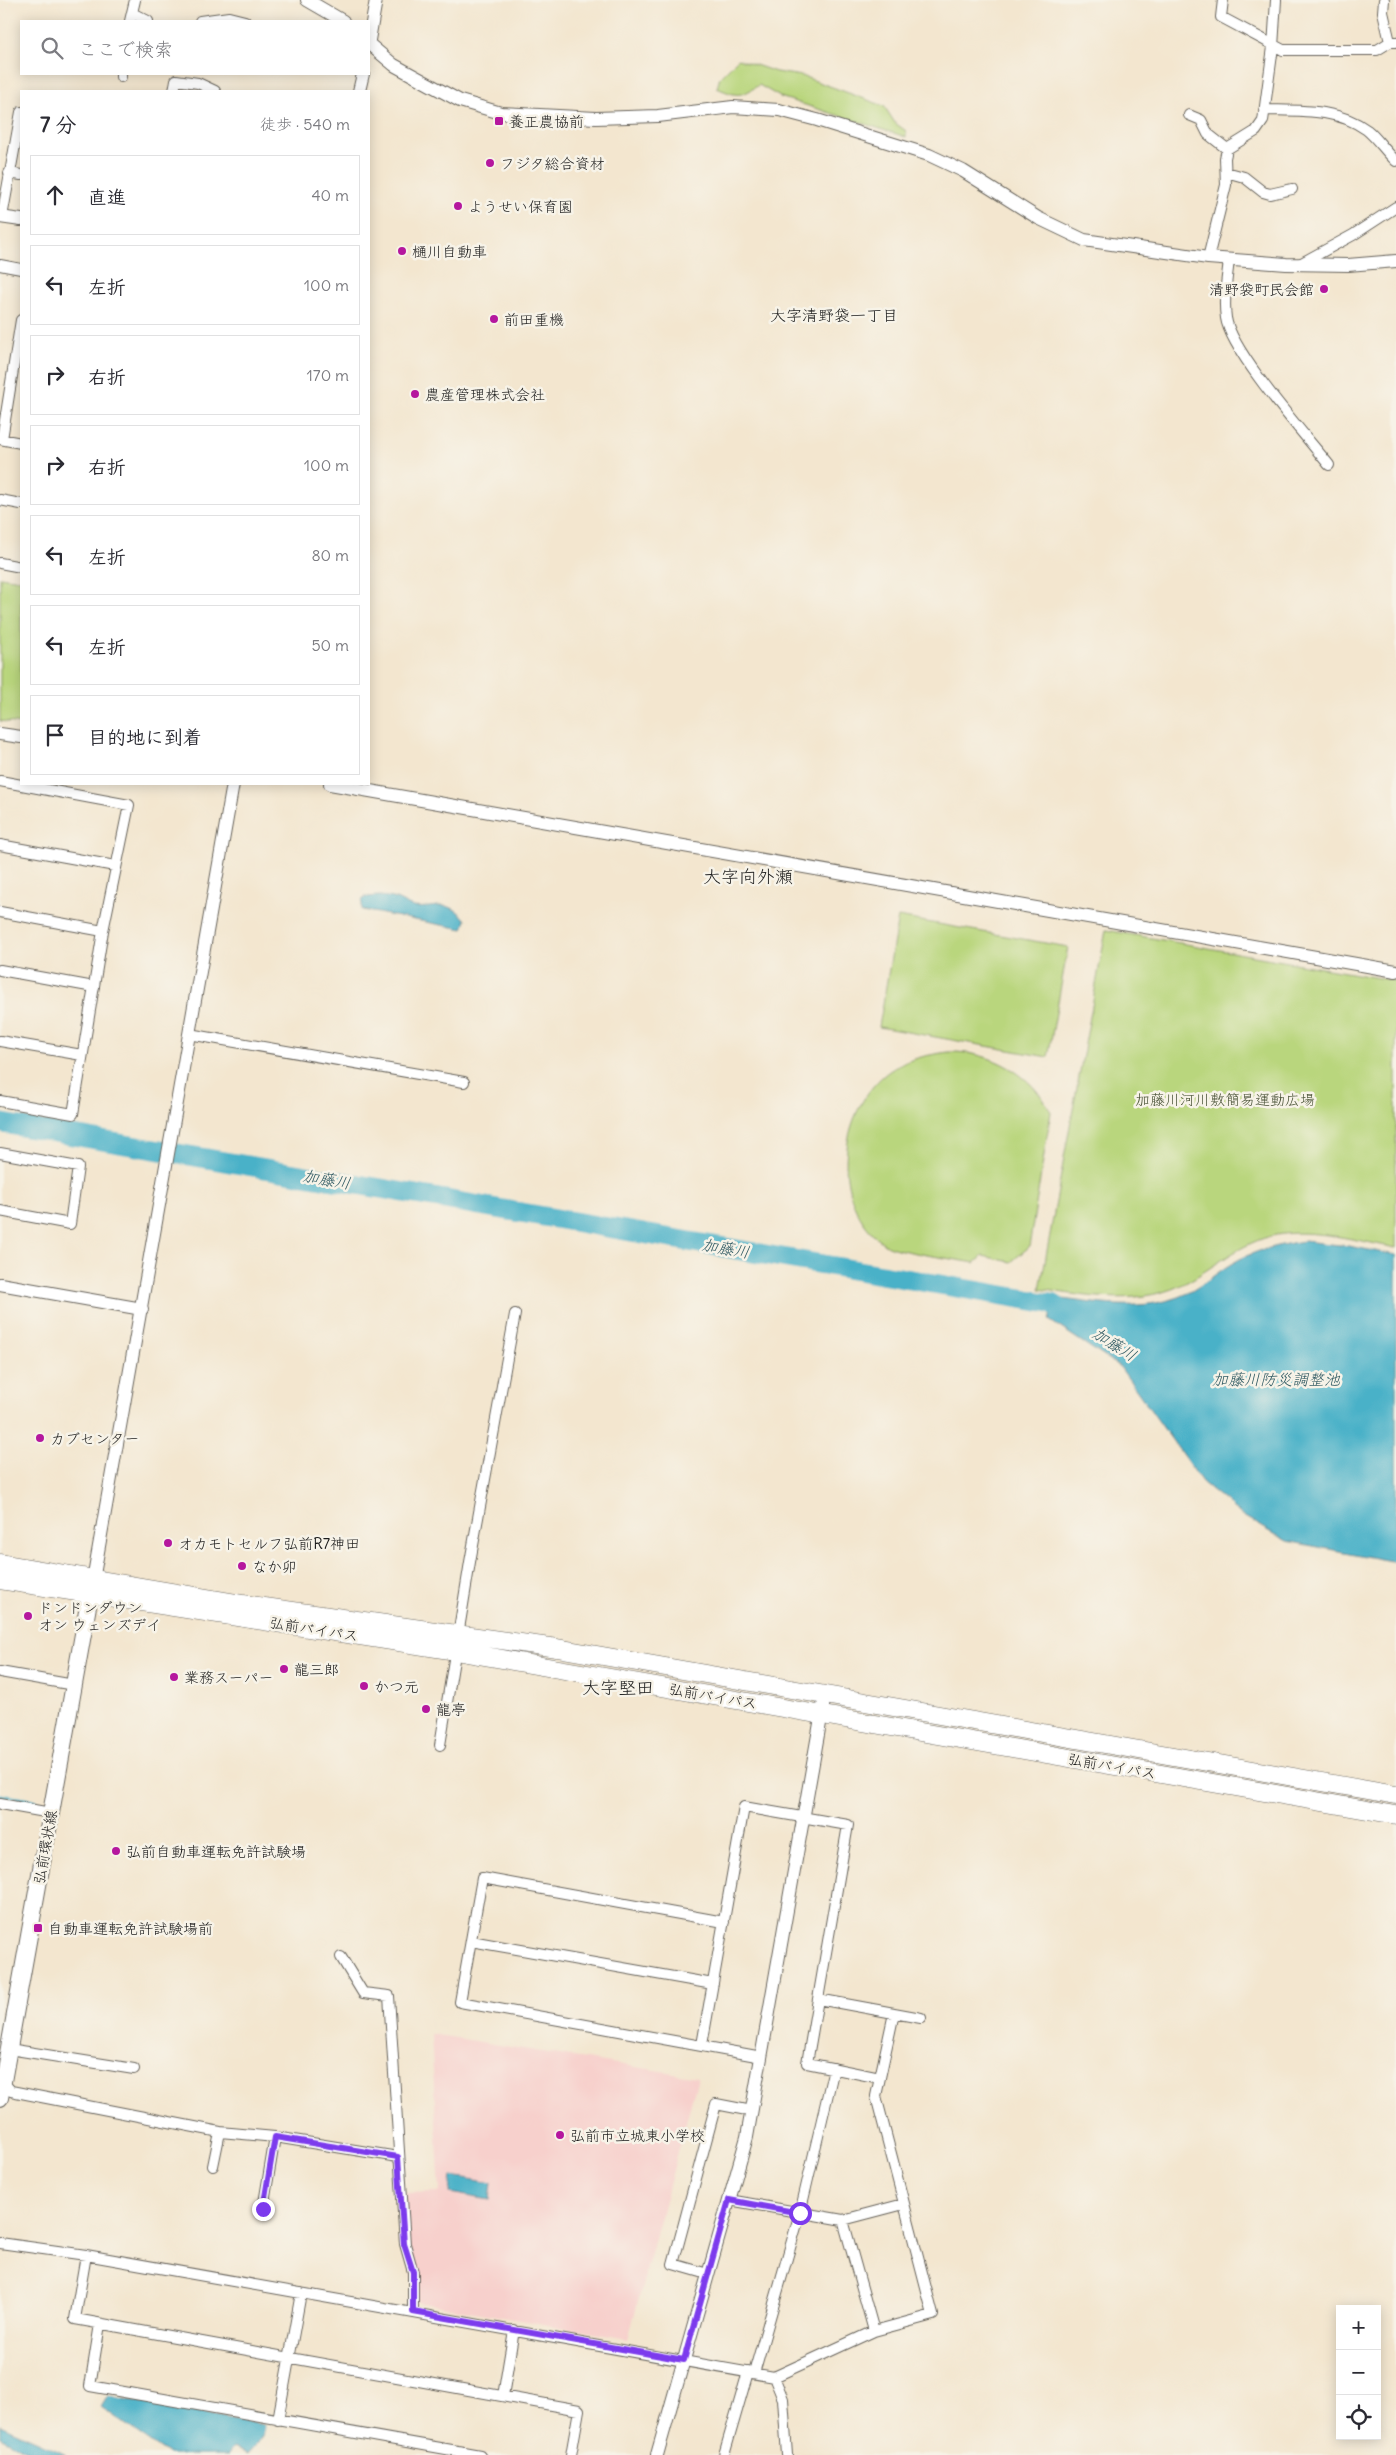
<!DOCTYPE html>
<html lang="ja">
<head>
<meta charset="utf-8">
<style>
  :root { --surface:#fff; --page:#f2f2f3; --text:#2b2b33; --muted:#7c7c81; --line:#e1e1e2 }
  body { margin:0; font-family:Delius,"Klee One",sans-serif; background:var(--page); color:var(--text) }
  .controls { position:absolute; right:15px; bottom:15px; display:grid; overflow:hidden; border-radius:0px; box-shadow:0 2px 12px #0003 }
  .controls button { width:45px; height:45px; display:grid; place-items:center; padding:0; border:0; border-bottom:1px solid var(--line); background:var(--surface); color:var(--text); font:25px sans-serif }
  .stop { position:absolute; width:15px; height:15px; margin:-11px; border:4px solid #7c3aed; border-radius:50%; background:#fff }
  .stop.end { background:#7c3aed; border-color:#fff; box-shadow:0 1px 5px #0008 }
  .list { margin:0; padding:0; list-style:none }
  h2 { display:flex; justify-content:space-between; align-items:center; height:65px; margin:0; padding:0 20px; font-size:21px }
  h2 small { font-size:16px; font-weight:400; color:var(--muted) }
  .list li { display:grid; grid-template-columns:32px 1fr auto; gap:15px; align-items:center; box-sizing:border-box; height:80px; margin:0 10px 10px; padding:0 10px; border:1px solid var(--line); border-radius:0px }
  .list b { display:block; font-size:19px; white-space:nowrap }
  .list em { font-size:16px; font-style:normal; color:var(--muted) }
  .icon { flex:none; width:28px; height:28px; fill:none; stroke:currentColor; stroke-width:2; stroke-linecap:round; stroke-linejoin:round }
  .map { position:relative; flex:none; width:1396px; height:2455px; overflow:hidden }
  .search { position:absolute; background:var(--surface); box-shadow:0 2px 12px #0003; left:20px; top:20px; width:350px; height:55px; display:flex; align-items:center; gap:12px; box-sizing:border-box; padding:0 18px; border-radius:0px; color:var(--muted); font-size:19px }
  .panel { position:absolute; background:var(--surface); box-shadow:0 2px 12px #0003; left:20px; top:90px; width:350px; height:695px; border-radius:0px }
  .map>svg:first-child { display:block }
  .built { fill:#f7d0cc }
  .green { fill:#b9d67d; stroke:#6a794c }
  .water { fill:#49b1c8; stroke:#326672 }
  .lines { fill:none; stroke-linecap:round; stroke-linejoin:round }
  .stream { stroke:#49b1c8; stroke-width:3 }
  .river { stroke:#49b1c8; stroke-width:20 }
  .minor-casing { stroke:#67635b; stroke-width:12 }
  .tertiary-casing { stroke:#67635b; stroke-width:14 }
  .primary-casing { stroke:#67635b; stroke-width:18 }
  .trunk-casing { stroke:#67635b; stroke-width:19 }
  .minor { stroke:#fff; stroke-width:10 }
  .tertiary { stroke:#fff; stroke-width:12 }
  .primary { stroke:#fff; stroke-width:16 }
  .trunk { stroke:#fff; stroke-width:18 }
  .route { stroke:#7c3aed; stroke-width:6 }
  .poi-dot { fill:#b5179e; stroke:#f7f3e8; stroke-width:2 }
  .labels { text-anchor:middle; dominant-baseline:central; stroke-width:5; stroke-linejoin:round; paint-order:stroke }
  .poi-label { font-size:15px; fill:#1c1c1c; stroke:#f7f3e8; text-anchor:start }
  .park-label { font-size:15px; fill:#4b5439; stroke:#f7f3e8 }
  .street-label { font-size:15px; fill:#1c1c1c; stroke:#f7f3e8 }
  .neighbourhood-label { font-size:16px; fill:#1c1c1c; stroke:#f7f3e8 }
  .water-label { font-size:16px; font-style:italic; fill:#2e5861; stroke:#f7f3e8 }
  .quarter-label { font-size:18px; fill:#1c1c1c; stroke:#f7f3e8 }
</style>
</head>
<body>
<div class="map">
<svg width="1396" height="2455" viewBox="0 0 1396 2455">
  <rect width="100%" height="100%" fill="#f7f3e8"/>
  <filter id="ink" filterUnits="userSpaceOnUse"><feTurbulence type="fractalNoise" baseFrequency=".02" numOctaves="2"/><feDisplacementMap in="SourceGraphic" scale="10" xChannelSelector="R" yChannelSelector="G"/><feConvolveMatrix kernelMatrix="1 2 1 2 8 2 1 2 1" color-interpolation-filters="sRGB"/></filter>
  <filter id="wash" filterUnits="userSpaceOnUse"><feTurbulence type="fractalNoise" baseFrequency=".0096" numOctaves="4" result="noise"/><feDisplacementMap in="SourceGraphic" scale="20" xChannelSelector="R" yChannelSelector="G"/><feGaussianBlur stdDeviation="1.12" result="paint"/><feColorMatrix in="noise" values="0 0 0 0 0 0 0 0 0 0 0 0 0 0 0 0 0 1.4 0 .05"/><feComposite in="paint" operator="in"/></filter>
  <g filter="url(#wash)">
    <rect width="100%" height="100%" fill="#f3e6cf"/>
    <path class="built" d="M431,2034L698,2077L628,2339L417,2302L407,2244L403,2193L440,2192Z"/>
    <path class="green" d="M738,59L776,72L802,76L884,106L895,123L906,131V137L780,97L759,85C740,97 738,97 717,88L720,77Z
      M0,577L21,580V724L0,721Z
      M898,917L1068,947L1048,1057L879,1027Z
      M1106,930L1396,981V1248C1360,1241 1320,1230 1283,1234C1247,1238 1219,1264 1189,1281C1144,1307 1088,1297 1040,1289Z
      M949,1052C991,1051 1032,1074 1051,1112L1029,1247L1011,1262L983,1256L975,1263C960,1260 894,1251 886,1245C831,1207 836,1119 882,1077C901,1060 925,1055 949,1052Z"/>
    <path class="water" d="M380,896C385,897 391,897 396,899C402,901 408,906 414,907C435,910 448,897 466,920L463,929L362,910V901L365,897Z
      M1304,1241L1348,1246L1396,1255V1562L1287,1541L1243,1516L1202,1482L1120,1367L1049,1320L1054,1298C1097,1303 1136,1312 1179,1297C1198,1290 1214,1274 1231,1264C1254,1250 1278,1245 1304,1241Z
      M452,2176L492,2183L490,2200L450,2193Z
      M108,2396L265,2425L263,2436L247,2454L233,2448L228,2455H169L101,2407Z
      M0,2425L67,2455H35L0,2437Z"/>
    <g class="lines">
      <path class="stream" d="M0,1795L36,1801"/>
      <path class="river" d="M0,1123L1053,1304L1076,1319"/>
    </g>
  </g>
  <g filter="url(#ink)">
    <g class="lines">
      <defs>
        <path id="minor" d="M1223,0L1221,17L1283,50H1377L1390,42H1396
          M1384,0L1383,12L1390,42
          M132,13L148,21
          M130,21L135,0
          M200,21L229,17L245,21
          M121,77V74
          M174,91L176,80L198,83L215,91
          M1264,110C1299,111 1337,108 1367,130C1377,138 1386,152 1396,161
          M1189,115L1201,120L1208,134L1227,149
          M1226,172L1244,177L1263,192L1270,194L1292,189
          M9,173L21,175
          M2,217L21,112
          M1208,258L1226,185L1225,158L1227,149L1256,131L1263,121L1273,47L1276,0
          M1229,260C1227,279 1223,299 1226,318C1231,352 1305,435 1329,465
          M0,265L21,269
          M1298,265L1353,235L1396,207
          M0,439L21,443
          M2,439L21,320
          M0,500L21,504
          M0,563L21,567
          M0,781L129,805L103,931L73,1114L0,1101
          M0,845L115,866
          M0,912L103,931
          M0,970L94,987
          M189,1034L464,1082
          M0,1041L82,1055
          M0,1153L78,1167L70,1224L0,1211
          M0,1672L74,1685
          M440,1745L470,1562L515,1314
          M0,1804L51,1813
          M724,1922L482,1878L460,2002L762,2057
          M471,1941L713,1984
          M341,1957L363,1993L389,1996L405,2244L413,2272V2312
          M818,1999L921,2018
          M702,2045L744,1807L848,1825L807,2063L880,2078
          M9,2049L134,2069
          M3,2082L11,2091L220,2132L275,2137L398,2157
          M213,2166L220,2132
          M729,2200L843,2220L904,2204
          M263,2209L275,2137
          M843,2220L874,2331
          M0,2243L86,2255L774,2377L874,2331L933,2315L876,2096L894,2013
          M86,2255L75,2319L579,2410L571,2455
          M708,2274L673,2264L716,2104L752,2111
          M100,2324L90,2386L480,2455
          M754,2373L800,2213L834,2068
          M774,2377L783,2399L787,2455
          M503,2396L514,2330
          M278,2420L301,2293
          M724,2455L748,2372"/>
        <path id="tertiary" d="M307,0L343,21
          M369,40L376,0
          M369,44L394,65L460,101L501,113L596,118L658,116L733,107L779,110L817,120L929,155L963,171L1038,218L1084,240L1208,258L1286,264L1348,265L1396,261
          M359,91L363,74
          M0,217L21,220
          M0,734L21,737
          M330,784L1396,971
          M0,1284L142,1309
          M92,1586L233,784
          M657,2455L747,2137L825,1695"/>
        <path id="primary" d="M0,2098L90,1595"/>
        <path id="trunk" d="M0,1563L243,1604L557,1648L1396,1795
          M0,1580L456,1651L1396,1815"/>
      </defs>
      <use href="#minor" class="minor-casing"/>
      <use href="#tertiary" class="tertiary-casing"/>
      <use href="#primary" class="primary-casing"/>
      <use href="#trunk" class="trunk-casing"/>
      <use href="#minor" class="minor"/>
      <use href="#tertiary" class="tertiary"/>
      <use href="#primary" class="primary"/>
      <use href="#trunk" class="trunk"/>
    </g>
  </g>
  <g class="lines" filter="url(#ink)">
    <path class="route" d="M263,2209L275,2137L398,2157L404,2244L413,2272V2312L684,2360L729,2200L800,2213"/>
  </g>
  <g class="poi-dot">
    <rect x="494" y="116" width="10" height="10" rx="2.5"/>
    <circle cx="490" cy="163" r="5"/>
    <circle cx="458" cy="206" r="5"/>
    <circle cx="402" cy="251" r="5"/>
    <circle cx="1324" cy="289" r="5"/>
    <circle cx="494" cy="319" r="5"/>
    <circle cx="415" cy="394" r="5"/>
    <circle cx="40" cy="1438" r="5"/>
    <circle cx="168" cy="1543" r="5"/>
    <circle cx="242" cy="1566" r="5"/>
    <circle cx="28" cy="1616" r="5"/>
    <circle cx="284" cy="1669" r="5"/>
    <circle cx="174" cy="1677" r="5"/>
    <circle cx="364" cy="1686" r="5"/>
    <circle cx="426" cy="1709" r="5"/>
    <circle cx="116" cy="1851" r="5"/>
    <rect x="33" y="1923" width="10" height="10" rx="2.5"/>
    <circle cx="560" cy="2135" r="5"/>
  </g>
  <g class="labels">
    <g class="poi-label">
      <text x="509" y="121">養正農協前</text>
      <text x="500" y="163">フジタ総合資材</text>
      <text x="468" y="206">ようせい保育園</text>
      <text x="412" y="251">樋川自動車</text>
      <text x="1314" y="289" text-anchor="end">清野袋町民会館</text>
      <text x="504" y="319">前田重機</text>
      <text x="425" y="394">農産管理株式会社</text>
      <text x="50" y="1438">カブセンター</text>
      <text x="178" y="1543">オカモトセルフ弘前R7神田</text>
      <text x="252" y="1566">なか卯</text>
      <text x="38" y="1607">ドンドンダウン<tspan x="38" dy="17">オン ウェンズデイ</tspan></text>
      <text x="294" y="1669">龍三郎</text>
      <text x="184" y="1677">業務スーパー</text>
      <text x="374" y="1686">かつ元</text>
      <text x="436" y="1709">龍亭</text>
      <text x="126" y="1851">弘前自動車運転免許試験場</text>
      <text x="48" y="1928">自動車運転免許試験場前</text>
      <text x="570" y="2135">弘前市立城東小学校</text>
    </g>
    <g class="park-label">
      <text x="1225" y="1099">加藤川河川敷簡易運動広場</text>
    </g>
    <g class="street-label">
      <text transform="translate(314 1629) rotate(9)">弘前バイパス</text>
      <text transform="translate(713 1696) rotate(10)">弘前バイパス</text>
      <text transform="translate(1112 1766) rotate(10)">弘前バイパス</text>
      <text transform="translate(45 1847) rotate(-80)">弘前環状線</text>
    </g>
    <g class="neighbourhood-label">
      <text x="834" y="315">大字清野袋一丁目</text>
    </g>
    <g class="water-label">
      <text transform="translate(327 1179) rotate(10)">加藤川</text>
      <text transform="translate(726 1248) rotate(10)">加藤川</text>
      <text transform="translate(1115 1344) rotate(32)">加藤川</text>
      <text x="1276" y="1379">加藤川防災調整池</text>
    </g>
    <g class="quarter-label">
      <text x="748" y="876">大字向外瀬</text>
      <text x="618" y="1687">大字堅田</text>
    </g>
  </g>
</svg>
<div class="controls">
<button>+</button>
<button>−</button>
<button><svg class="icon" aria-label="locate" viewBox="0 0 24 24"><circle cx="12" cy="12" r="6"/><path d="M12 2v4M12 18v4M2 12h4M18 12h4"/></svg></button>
</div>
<div class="stop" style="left:800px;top:2213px"></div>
<div class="stop end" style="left:263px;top:2209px"></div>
<div class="search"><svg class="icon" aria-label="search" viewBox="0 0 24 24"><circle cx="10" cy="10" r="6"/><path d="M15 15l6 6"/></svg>ここで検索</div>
<section class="panel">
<h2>7 分<small>徒歩 · 540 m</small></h2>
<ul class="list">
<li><svg class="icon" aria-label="ahead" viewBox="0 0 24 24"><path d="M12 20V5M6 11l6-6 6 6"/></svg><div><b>直進</b></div><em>40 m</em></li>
<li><svg class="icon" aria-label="left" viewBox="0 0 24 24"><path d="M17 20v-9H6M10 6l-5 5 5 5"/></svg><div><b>左折</b></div><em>100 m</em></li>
<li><svg class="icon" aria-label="right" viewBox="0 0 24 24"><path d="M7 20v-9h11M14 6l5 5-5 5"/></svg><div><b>右折</b></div><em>170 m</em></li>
<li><svg class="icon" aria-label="right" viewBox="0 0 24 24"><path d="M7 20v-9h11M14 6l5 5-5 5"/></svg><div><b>右折</b></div><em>100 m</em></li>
<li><svg class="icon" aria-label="left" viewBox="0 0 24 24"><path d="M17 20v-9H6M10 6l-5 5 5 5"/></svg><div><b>左折</b></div><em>80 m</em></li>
<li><svg class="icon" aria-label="left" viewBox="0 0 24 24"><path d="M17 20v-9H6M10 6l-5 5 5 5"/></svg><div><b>左折</b></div><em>50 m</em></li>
<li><svg class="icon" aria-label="arrive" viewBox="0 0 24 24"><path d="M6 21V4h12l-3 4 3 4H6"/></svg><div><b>目的地に到着</b></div></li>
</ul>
</section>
</div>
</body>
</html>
